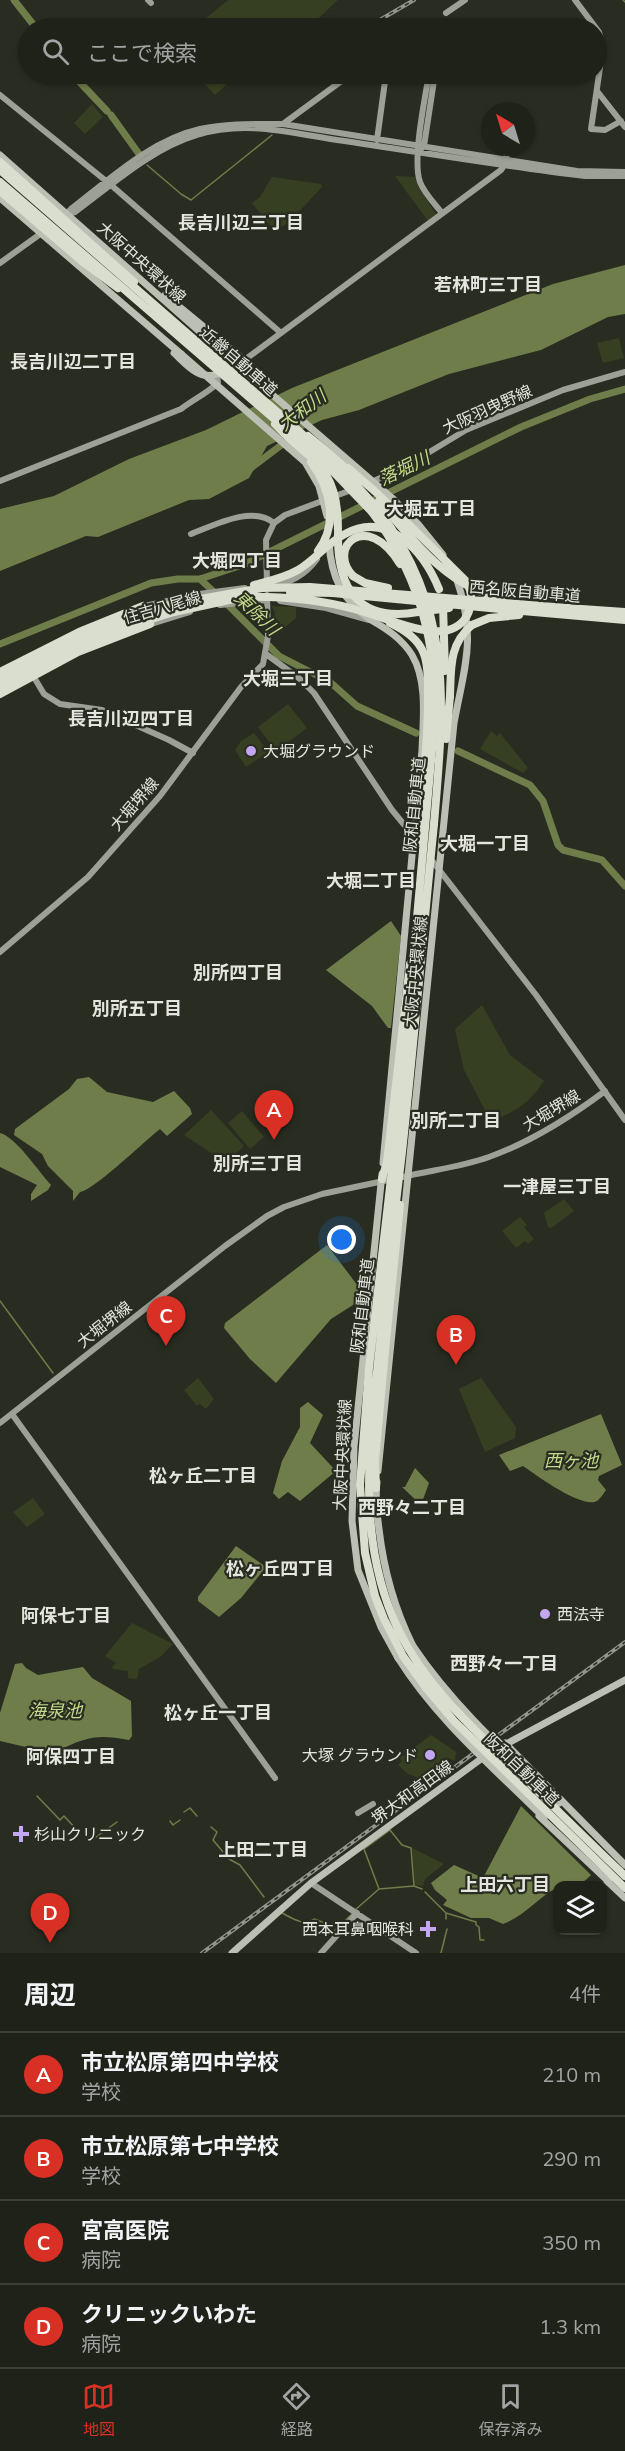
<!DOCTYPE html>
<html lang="ja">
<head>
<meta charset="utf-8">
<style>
  :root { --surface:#1f2219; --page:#272a22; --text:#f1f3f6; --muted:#a1a4a2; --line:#3c3f38; --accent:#d93025 }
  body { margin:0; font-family:Mulish,"Noto Sans JP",sans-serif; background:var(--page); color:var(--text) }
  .controls { position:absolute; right:18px; bottom:18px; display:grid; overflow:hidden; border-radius:12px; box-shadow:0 2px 4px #0004 }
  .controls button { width:54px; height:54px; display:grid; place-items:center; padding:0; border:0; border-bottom:2px solid var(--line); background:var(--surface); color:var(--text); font:30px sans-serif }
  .compass { position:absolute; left:481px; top:102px; width:54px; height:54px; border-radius:50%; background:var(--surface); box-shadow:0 2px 4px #0004; rotate:322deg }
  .you { position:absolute; left:342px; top:1240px; width:21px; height:21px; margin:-15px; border:4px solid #fff; border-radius:50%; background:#1a73e8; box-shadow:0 0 0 9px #1a73e833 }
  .badge { display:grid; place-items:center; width:39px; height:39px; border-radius:50%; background:var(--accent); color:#fff; font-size:20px; font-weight:700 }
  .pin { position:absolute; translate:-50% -50px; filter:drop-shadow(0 2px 3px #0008) }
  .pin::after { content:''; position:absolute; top:32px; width:21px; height:18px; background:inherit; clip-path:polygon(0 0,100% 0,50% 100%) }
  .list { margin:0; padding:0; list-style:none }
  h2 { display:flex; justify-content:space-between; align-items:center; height:78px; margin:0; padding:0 24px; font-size:26px }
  h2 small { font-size:20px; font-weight:400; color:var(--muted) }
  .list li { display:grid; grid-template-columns:39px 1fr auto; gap:18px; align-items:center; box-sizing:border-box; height:84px; padding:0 24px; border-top:2px solid var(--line) }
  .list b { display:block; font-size:22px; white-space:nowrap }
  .list p { margin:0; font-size:20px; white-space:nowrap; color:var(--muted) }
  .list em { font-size:20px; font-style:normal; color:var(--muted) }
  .icon { flex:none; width:33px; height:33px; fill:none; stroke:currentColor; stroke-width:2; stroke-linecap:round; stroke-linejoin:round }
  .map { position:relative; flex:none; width:625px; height:1953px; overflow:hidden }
  .search { position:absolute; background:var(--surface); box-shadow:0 2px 4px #0004; left:18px; right:18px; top:18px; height:66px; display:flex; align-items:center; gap:15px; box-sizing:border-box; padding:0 21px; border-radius:33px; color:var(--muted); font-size:22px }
  .sheet { height:414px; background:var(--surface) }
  nav { display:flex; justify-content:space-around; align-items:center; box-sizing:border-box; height:84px; border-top:2px solid var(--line); background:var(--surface); font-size:16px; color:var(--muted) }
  nav a { display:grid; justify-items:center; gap:3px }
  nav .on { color:var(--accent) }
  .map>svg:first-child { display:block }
  .green { fill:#363f21 }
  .water { fill:#6f7d4a }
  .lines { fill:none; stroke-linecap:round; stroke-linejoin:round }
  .stream { stroke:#6f7d4a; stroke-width:1.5 }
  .river { stroke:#6f7d4a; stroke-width:7 }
  .secondary { stroke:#9da096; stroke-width:6 }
  .primary { stroke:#bcc0b4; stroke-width:7 }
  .highway { stroke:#d9decf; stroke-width:8 }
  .rail-casing { stroke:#92958c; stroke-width:4 }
  .rail { stroke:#292d21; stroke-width:1.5; stroke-dasharray:4.5; stroke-linecap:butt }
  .primary-bridge { stroke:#bcc0b4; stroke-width:7 }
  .highway-bridge { stroke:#d9decf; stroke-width:8 }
  .poi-dot { fill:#c4a7f2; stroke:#292d21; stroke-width:2 }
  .labels { text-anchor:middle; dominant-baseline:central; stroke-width:4.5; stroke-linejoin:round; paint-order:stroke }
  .street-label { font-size:16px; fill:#e3e5de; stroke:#292d21 }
  .poi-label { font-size:16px; fill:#e3e5de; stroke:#292d21; text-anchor:start }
  .neighbourhood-label { font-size:18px; font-weight:bold; fill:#e3e5de; stroke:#292d21 }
  .water-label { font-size:18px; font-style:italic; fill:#c3d98b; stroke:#292d21 }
</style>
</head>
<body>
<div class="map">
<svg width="625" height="1953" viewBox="0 0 625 1953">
  <rect width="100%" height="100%" fill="#292d21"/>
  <path class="green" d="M228,0H338L308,28H194Z
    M195,74H259L249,83L227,84L215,95Z
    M92,104L103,117L85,134L74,123Z
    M395,176L415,177L419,188L436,214L428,221Z
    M272,177L321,184L322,187L291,220L275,232L252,203L260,197Z
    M619,338L624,358L603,363L597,343Z
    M271,606L296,607V618L275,636L272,631L275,612Z
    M288,704L307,728L276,751L258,727Z
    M491,731L497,736L500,733L528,768L523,773L480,749Z
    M254,733L268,752L246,767L235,750L241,741Z
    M482,1005L510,1055L544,1081C530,1102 515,1114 490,1120L464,1070L455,1029Z
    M211,1110L244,1146L226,1163L184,1135Z
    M242,1111L264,1137L250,1149L228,1123Z
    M564,1199L574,1211L551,1228L548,1227L544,1213Z
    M520,1217L527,1225L524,1227L534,1239L528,1244L525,1241L516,1248L502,1231Z
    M198,1378L214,1399L206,1409L200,1404L197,1406L184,1390Z
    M481,1378L516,1427L515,1438L485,1452L459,1389Z
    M33,1498L45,1514L27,1527L13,1512Z
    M132,1623L173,1644L160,1657L139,1669L137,1679L128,1678V1671L113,1669L112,1667L116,1663L105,1656Z
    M431,1735L456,1752L455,1761L448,1758L438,1769L421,1779L408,1774L398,1765L402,1761L400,1758Z
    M412,1848L444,1864L425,1879L423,1886L415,1885Z"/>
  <path class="water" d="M625,265V314L608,317L541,350L449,374L359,410L322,420L267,446L249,478L209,499L189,500L98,537L86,536L0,571V509L54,496L129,459L206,430L292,388L553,284Z
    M391,921L401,936L391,1028H388L372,1006L326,970Z
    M89,1077L107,1092L153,1102L174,1091L190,1108L192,1114L167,1136L160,1129C146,1140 93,1191 80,1192L73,1201V1191L48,1166L42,1154L14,1135L15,1129L69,1089L77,1079Z
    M0,1133C16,1137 39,1172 51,1185L48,1190L31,1201V1194L37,1185L0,1167Z
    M327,1245L364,1294V1298L331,1319L276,1383L250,1359L224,1328L225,1323Z
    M308,1402L323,1415L310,1443L336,1471L300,1501L288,1492L279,1499L273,1493L282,1461L300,1427V1408Z
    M601,1414L622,1465L599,1476L598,1480L606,1490C604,1493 600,1499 597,1501C582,1509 536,1475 523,1466L510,1471L499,1455Z
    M415,1468L429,1483L421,1505L402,1487H405Z
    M236,1546L266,1567L241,1598L219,1617L198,1601V1597Z
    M22,1663L26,1668L38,1675L83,1667L92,1678L131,1701L132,1736L129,1740C97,1734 86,1737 58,1751L54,1748H30L0,1741V1713L15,1664Z
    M521,1806L591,1875C587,1879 581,1884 576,1886C569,1887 562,1884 558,1887C537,1898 525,1916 503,1924L489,1918H471L443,1905L447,1900L435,1890L431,1883L454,1865L483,1878Z"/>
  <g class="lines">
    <path class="stream" d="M623,0L625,2
      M147,165L181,194L191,200L272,135
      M0,1301L53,1373
      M37,1796L60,1820L64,1816L78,1831
      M184,1812L190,1808L197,1816
      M375,1816L383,1817
      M170,1821L173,1825L180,1820
      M211,1827L217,1832L213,1840L229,1859L240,1865L264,1897
      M92,1840L117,1822
      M379,1889L364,1849L390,1830L402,1845L411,1848L414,1886L422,1889
      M425,1892L446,1913V1919
      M355,1910L379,1889L414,1886
      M282,1913C292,1918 304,1927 314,1919L325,1923L333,1932L352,1914
      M446,1913L476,1922V1925L479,1927L480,1940H484
      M441,1953L447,1929"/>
    <path class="river" d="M14,0L36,28
      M72,74L107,111
      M111,115L139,154
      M251,468L288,440
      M200,579L216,594
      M224,601L279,656L330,682L357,706L416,733
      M0,644L151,583L178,579H200L245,564L521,427L590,399L625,389
      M458,751L530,785L543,801L558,845L563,850L602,860L625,886"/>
    <path class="secondary" d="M148,0L151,3
      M575,0L599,32L603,47L591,129L605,130L621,121
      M446,13L465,0
      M429,74C425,98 412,160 420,182C424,193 435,204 442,213
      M597,91L625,127
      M0,95L111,185L281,333
      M283,124L351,74
      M377,140L386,74
      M421,149L424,146L435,74
      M68,214L75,212C113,184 151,149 197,135C245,120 290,133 337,140C420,152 502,166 585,176H625
      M63,217L71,209C110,179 151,140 200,129C228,123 255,124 283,124L577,171L625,172
      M0,263L43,232
      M0,481L181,409C193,400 207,393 218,383L217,374L239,364L501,170L505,164L508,147
      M369,483L403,468L466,430L563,390L625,372
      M191,534C215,525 252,505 274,523
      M267,585L266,540L274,523L285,515L354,489
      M273,585C292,583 306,574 317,559
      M280,601L326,608L369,620
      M220,605L267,600
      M140,607L199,594L245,588
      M148,625L190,612
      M266,654L300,679L314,693L392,810L415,838
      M35,679L44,694L60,704L102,710L169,740L193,753
      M430,858L536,995L625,1120
      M0,952L88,877L160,796L241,687L263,664L268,636L267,595
      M403,1177C432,1170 461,1167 489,1157C531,1142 569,1118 605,1091
      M12,1414L275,1778
      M0,1423L225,1246L267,1216L284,1207L322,1194L393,1179
      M358,1813L373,1804
      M311,1883L416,1953
      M321,1953L357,1913"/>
    <path class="primary" d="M0,155L201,333
      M0,198L181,354
      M165,295L244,360
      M174,353C186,364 199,381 217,374
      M393,499L418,524L443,555
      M329,543C331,576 342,601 371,620C387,629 402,639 412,655C428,682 423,720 422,750L383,1163
      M382,1174L354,1447L352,1521L358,1570L381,1627L398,1658
      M378,1471L454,723C465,664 477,638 456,577
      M377,1482C375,1498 377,1514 379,1529C384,1572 394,1608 413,1646
      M505,1743L625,1865
      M495,1750L625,1680
      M539,1816L609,1882
      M607,1881L625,1898
      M232,1953L311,1883L485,1756"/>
    <path class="highway" d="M99,251L134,282
      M83,262L118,288
      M275,424L309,459
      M308,436L348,468
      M377,508C455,612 444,703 434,824
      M372,512C420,576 439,648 434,727
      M338,533C337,587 357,623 418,612
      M353,576C326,547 367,509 400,564
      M443,605L445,671
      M567,608L625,612
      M500,609L625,620
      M472,625L489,618L519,615
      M0,672L79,632L143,606
      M0,679L94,632L172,604
      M0,688C55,655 113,630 174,612
      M0,694L78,652L150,624
      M446,739L450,696
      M382,1179L387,1162L410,964
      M376,1488L375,1461L385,1351"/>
    <defs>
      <path id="rail" d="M366,28L414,0
        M309,76L312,74
        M202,1953L625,1642"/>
    </defs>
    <use href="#rail" class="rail-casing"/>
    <use href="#rail" class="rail"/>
    <path class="primary-bridge" d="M201,333L393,499
      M181,354L305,462L319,486L327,516
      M413,1646C453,1706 507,1754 559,1803
      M398,1658C436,1719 494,1768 544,1818"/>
    <path class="highway-bridge" d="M0,162L99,251
      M0,170L290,423L345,473L377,508
      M0,182L323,461L372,512
      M0,191L83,262
      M314,459C334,479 338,503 338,530
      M311,462C330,488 339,523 318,551
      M379,501C414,542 448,587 503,599
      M353,576L365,583L388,588
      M254,585C269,581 284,578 298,570C315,560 327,543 345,534C388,510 424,552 439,589
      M290,592L333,593L500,609
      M241,597C280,596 316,599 354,609C378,615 419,634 442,631C468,629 479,601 465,580L378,494L348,468
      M172,604L262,588L310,587L567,608
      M174,612L243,597
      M418,612L449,608
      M390,623C404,630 418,638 424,654C429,667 428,685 428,700C428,748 421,795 420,843
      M450,696C451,668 449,644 472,625
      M434,727L403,1075L369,1368L360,1485L365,1553L375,1596L384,1619L403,1656L426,1688L454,1721L625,1888
      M434,824C423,933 414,1042 402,1152C394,1219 386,1286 379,1353C369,1446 356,1543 399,1631C425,1684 467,1723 509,1763C548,1801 586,1839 625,1876
      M385,1351L400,1205"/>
  </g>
  <g class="poi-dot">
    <circle cx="251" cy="751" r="6"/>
    <circle cx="545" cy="1614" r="6"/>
    <circle cx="430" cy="1755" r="6"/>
    <path d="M18 1825h6v6h6v6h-6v6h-6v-6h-6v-6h6z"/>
    <path d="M425 1920h6v6h6v6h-6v6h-6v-6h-6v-6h6z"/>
  </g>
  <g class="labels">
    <g class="street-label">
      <text transform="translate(142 262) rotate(42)">大阪中央環状線</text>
      <text transform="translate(239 361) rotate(41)">近畿自動車道</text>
      <text transform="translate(487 409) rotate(-24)">大阪羽曳野線</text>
      <text transform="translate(525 591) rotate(5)">西名阪自動車道</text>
      <text transform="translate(162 607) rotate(-16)">住吉八尾線</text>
      <text transform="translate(134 804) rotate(-49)">大堀堺線</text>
      <text transform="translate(414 805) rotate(-84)">阪和自動車道</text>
      <text transform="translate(415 972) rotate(-84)">大阪中央環状線</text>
      <text transform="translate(551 1110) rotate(-31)">大堀堺線</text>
      <text transform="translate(362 1306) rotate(-83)">阪和自動車道</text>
      <text transform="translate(104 1324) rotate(-38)">大堀堺線</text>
      <text transform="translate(342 1455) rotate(-87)">大阪中央環状線</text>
      <text transform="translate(522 1769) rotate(44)">阪和自動車道</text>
      <text transform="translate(412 1792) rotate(-36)">堺大和高田線</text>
    </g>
    <g class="poi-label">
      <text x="263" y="751">大堀グラウンド</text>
      <text x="557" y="1614">西法寺</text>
      <text x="418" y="1755" text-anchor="end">大塚 グラウンド</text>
      <text x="34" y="1834">杉山クリニック</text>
      <text x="414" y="1929" text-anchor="end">西本耳鼻咽喉科</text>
    </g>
    <g class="neighbourhood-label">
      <text x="241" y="222">長吉川辺三丁目</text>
      <text x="488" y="284">若林町三丁目</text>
      <text x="73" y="361">長吉川辺二丁目</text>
      <text x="431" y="508">大堀五丁目</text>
      <text x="237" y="560">大堀四丁目</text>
      <text x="288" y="678">大堀三丁目</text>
      <text x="131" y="718">長吉川辺四丁目</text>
      <text x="485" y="843">大堀一丁目</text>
      <text x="371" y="880">大堀二丁目</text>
      <text x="238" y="972">別所四丁目</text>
      <text x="137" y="1008">別所五丁目</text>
      <text x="456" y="1120">別所二丁目</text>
      <text x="258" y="1163">別所三丁目</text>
      <text x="557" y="1186">一津屋三丁目</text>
      <text x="203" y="1475">松ヶ丘二丁目</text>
      <text x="412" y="1507">西野々二丁目</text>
      <text x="280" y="1568">松ヶ丘四丁目</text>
      <text x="66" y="1615">阿保七丁目</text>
      <text x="504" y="1663">西野々一丁目</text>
      <text x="218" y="1712">松ヶ丘一丁目</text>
      <text x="71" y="1756">阿保四丁目</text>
      <text x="263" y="1849">上田二丁目</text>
      <text x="505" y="1884">上田六丁目</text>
    </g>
    <g class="water-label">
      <text transform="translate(302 410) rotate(-37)">大和川</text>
      <text transform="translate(404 468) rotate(-26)">落堀川</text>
      <text transform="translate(257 613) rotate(44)">東除川</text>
      <text x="571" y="1460">西ヶ池</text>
      <text x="55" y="1710">海泉池</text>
    </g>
  </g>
</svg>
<div class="controls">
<button><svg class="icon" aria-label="layers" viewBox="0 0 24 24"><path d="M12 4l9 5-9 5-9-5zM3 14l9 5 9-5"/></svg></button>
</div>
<svg class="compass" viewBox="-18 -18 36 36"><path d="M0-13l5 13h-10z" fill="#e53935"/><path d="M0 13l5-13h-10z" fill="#a1a4a2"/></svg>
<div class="you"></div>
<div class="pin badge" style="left:274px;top:1140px">A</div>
<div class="pin badge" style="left:456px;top:1365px">B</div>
<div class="pin badge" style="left:166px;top:1346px">C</div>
<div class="pin badge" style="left:50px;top:1943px">D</div>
<div class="search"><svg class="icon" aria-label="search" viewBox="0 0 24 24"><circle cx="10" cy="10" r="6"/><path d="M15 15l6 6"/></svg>ここで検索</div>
</div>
<section class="sheet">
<h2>周辺<small>4件</small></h2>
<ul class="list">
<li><span class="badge">A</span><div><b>市立松原第四中学校</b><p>学校</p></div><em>210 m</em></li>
<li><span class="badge">B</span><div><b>市立松原第七中学校</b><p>学校</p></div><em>290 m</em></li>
<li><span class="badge">C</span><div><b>宮高医院</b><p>病院</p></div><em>350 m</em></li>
<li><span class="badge">D</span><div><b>クリニックいわた</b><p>病院</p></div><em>1.3 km</em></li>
</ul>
</section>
<nav>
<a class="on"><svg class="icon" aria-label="map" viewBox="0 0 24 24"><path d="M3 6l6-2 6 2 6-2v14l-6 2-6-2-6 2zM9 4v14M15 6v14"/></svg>地図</a>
<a><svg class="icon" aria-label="directions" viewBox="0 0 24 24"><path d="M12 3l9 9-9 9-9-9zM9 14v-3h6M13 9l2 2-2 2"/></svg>経路</a>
<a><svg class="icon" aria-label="saved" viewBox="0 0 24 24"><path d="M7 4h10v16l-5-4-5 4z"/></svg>保存済み</a>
</nav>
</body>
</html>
